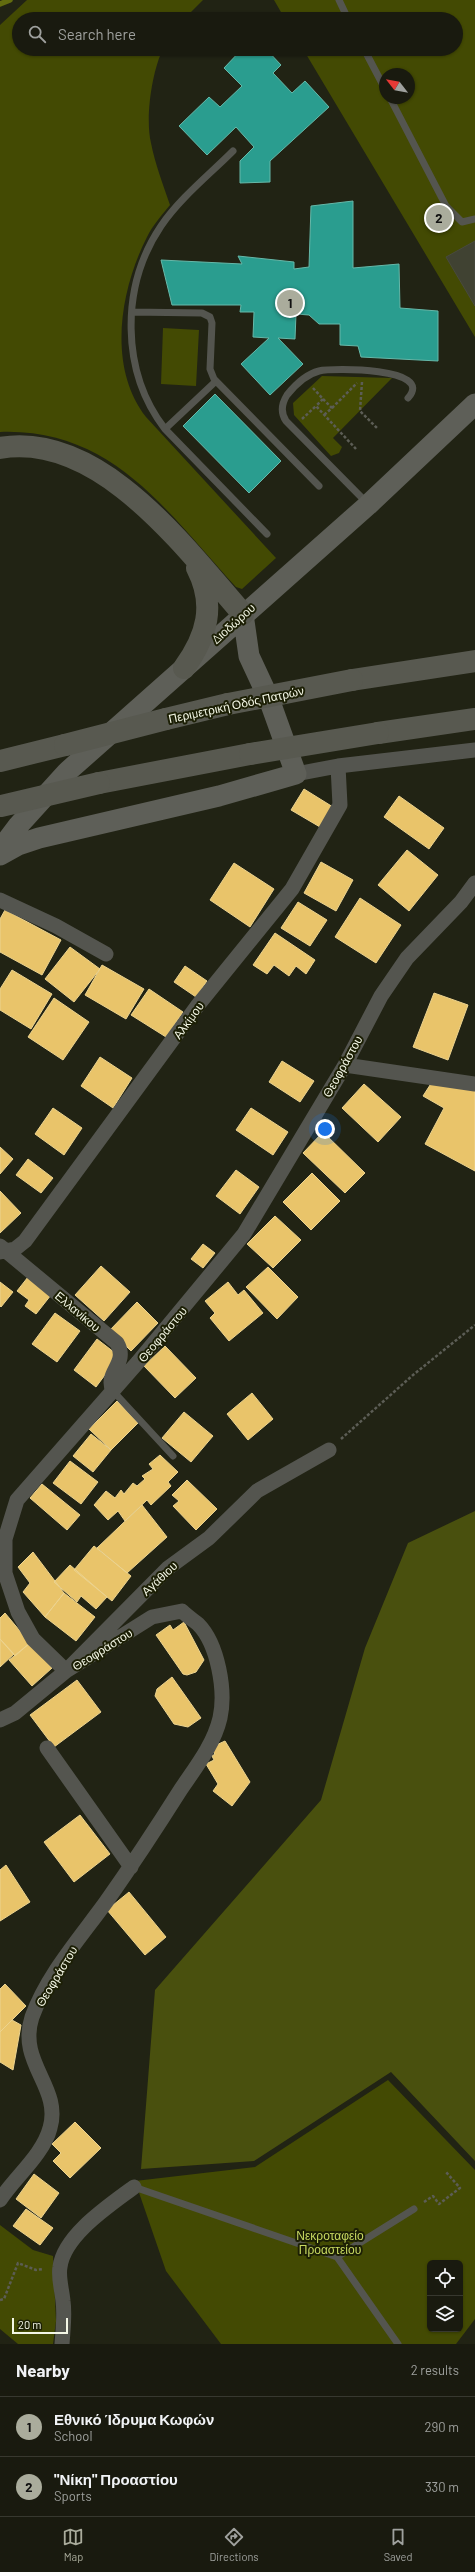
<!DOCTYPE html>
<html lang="en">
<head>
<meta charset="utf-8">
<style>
  :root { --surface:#191a0f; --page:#222318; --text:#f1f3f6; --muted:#9fa19e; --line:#37382f; --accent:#aaac9c }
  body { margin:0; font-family:Barlow,sans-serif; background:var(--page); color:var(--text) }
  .controls { position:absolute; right:12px; bottom:12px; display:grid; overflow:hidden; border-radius:6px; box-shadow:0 1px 3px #0004 }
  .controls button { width:36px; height:36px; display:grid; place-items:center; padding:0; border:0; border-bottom:1px solid var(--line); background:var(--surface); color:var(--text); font:20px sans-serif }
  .compass { position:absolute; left:379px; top:68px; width:36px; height:36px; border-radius:50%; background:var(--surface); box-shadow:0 1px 3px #0004; rotate:301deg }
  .scale { position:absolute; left:12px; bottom:10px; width:56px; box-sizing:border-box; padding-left:4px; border:2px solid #f3f6e5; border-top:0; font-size:11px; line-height:14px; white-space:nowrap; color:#f3f6e5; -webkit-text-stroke:3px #1c1f05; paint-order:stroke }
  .you { position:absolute; left:325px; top:1129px; width:14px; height:14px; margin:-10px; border:3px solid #fff; border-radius:50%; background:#1a73e8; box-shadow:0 0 0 6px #1a73e833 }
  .badge { display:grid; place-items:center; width:26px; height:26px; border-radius:50%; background:var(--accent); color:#111; font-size:13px; font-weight:700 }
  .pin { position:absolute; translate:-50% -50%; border:2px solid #fff; box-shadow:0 1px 4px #0006 }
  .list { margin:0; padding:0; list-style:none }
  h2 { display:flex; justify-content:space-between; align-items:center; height:52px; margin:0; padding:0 16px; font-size:17px }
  h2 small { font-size:13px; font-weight:400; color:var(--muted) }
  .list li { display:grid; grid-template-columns:26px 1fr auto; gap:12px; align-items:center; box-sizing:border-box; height:60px; padding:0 16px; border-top:1px solid var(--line) }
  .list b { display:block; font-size:15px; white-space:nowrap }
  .list p { margin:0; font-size:13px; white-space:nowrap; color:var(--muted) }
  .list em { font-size:13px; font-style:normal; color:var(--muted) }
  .icon { flex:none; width:22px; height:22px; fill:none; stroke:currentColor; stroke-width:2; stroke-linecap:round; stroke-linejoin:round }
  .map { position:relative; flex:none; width:475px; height:2344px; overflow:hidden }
  .search { position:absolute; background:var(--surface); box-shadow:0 1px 3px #0004; left:12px; right:12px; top:12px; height:44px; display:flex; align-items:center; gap:10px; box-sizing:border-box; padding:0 14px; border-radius:22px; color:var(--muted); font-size:15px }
  .sheet { height:172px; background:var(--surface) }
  nav { display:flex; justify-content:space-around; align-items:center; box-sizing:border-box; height:56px; border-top:1px solid var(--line); background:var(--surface); font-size:11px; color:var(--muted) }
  nav a { display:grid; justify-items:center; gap:2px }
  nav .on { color:var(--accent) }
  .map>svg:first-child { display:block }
  .green { fill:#434a03; fill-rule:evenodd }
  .forest { fill:#49500e }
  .homes { fill:#e9c46a; stroke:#ecd38f }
  .schools { fill:#2a9d8f; stroke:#66b8a9 }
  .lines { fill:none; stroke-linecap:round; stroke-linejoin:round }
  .stream { stroke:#626c0f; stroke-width:5.5 }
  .building { fill:#404232; stroke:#484a3e }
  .path { stroke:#5c5d55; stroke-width:2.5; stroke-dasharray:3 2; stroke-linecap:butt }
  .lane { stroke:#54554f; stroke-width:7 }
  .street { stroke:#54554f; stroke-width:15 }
  .secondary { stroke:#5e5f58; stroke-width:21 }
  .highway { stroke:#585950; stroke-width:22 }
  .highway-bridge { stroke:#585950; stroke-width:22 }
  .labels { text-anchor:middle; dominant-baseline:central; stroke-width:4; stroke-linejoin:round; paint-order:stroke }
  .street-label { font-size:12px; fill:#f3f6e5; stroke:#1c1f05 }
  .park-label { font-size:12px; fill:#c7d860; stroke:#1c1f05 }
</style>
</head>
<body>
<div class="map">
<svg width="475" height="2344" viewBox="0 0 475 2344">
  <rect width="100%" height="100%" fill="#212314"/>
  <path class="green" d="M27,0H203L184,19H19V49H163C152,71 145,118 151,143C155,164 163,184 170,205C162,215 153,225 147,237C120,290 107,367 146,417L276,558L242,589L236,587C167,512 113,428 0,432V25Z
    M274,0H475V337L303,49H456V19H285ZM385,74H409V98H385Z
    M163,328L199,330L196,386L161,384Z
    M322,376L392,378L333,438L342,447L339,453L331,456L294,415L293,403Z
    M388,2080L475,2170V2319L456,2344H221L166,2271L135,2181L255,2167ZM430,2263H460V2329H430Z
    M0,2225L33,2250L53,2256L56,2321L53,2344H18L0,2329Z"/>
  <path class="forest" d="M475,1511V2161L391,2072L254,2161L141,2169L155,1990L321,1800L365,1648L408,1543Z"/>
  <path class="homes" d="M304,789L333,807L320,827L291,810Z
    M399,796L444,828L429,849L384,817Z
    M407,850L438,875L409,911L378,885Z
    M321,862L353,880L336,911L304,893Z
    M234,863L274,889L250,927L210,900Z
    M360,898L401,925L376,963L335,937Z
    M298,902L327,920L310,946L281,928Z
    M5,910L61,940L42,975L0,952V919Z
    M275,933L315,960L306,974L296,966L289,976L274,965L267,974L253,965Z
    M70,947L100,969L74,1002L45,979Z
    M102,965L144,989L126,1019L85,995Z
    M185,966L207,981L196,997L174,982Z
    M12,970L52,994L31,1029L0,1010V989Z
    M149,989L183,1012L166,1037L131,1015Z
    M434,993L468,1005L448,1060L413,1047Z
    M54,998L89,1022L63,1060L28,1037Z
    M100,1057L132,1078L113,1108L81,1086Z
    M282,1061L314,1081L300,1102L269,1082Z
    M432,1082L475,1090V1171L425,1144L444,1108L423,1096Z
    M364,1084L401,1117L378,1142L342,1108Z
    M53,1108L82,1128L64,1155L35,1134Z
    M251,1108L288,1132L273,1155L236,1130Z
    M323,1132L365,1173L345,1193L303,1153Z
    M0,1147L13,1159L0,1174Z
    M28,1159L53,1178L41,1193L16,1175Z
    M236,1170L259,1187L240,1214L216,1196Z
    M312,1173L340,1201L311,1230L283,1202Z
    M0,1191L21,1213L0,1233Z
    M275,1216L301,1240L273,1268L247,1244Z
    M203,1244L215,1253L203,1268L191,1259Z
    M101,1266L130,1292L104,1321L75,1295Z
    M268,1267L298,1297L277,1319L246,1287Z
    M28,1277L51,1295L36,1314L25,1306L29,1300L17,1291Z
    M0,1282L13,1292L1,1307L0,1306Z
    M228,1282L238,1295L244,1290L263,1313L229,1341L210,1318L215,1313L205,1301Z
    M137,1302L158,1323L131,1351L110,1330Z
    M55,1313L80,1331L57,1362L32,1344Z
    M97,1339L119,1356L96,1387L74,1370Z
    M165,1346L196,1378L175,1398L144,1366Z
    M252,1393L273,1419L248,1440L227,1414Z
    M117,1401L138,1423L111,1450L89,1429Z
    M184,1412L213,1436L191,1462L162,1438Z
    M91,1434L111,1450L93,1472L73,1456Z
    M160,1455L178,1472L168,1482L171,1486L151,1505L147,1500L125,1521L118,1511L108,1520L94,1505L106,1491L115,1498L121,1490L124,1494L133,1483L137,1486L145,1479L142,1476L153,1469L149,1464Z
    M70,1461L98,1482L81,1504L53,1483Z
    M187,1480L217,1509L196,1530L173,1506L179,1501L172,1495Z
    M42,1484L80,1515L67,1530L30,1498Z
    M142,1505L167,1537L127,1573L97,1548Z
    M94,1546L131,1576L112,1601L74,1570Z
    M33,1552L64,1593L45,1617L23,1592L30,1583L18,1567Z
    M70,1565L107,1597L96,1609L81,1596L77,1602L54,1582Z
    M64,1593L95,1617L76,1641L45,1617Z
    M5,1613L30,1643L15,1656L0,1639V1618Z
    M184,1622L204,1660L196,1672L187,1675L183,1674L156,1635L170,1625L173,1630Z
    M0,1639L14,1654L0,1667Z
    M30,1643L52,1668L32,1686L9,1660Z
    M172,1677L201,1718L188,1727L174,1724L155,1696L157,1689Z
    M77,1680L101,1712L54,1747L30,1715Z
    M225,1741L250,1782L232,1806L213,1791L218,1784L206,1764L214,1760L212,1756L215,1754L211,1750L214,1746Z
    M80,1815L110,1854L74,1882L44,1842Z
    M6,1865L30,1902L0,1921V1870Z
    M129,1892L166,1937L145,1955L107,1910Z
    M5,1984L26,2006L0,2032V1989Z
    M12,2020L21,2025L13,2070L0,2062V2032Z
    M75,2122L101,2148L70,2178L53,2161L61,2153L52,2144Z
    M34,2174L59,2193L41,2218L16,2199Z
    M26,2209L53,2228L40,2245L13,2226Z"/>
  <path class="schools" d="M242,49H266L281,65L273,73L292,93L305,81L329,107L270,161V182L240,183V161L254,147L236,127L207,155L179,126L209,97L220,107L242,86L224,68Z
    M353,201V268L399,264L400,308L438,311V361L361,357L358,346L340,345V324H319L309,315L296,314L295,339L278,338L303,364L270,395L241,364L269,338L253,337L254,312H240L241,305H172L161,260L242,264L238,256L294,262V269L309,267L311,206Z
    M215,394L281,461L249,493L183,426Z"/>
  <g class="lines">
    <path class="stream" d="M0,4L10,0"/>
  </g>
  <path class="building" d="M475,241V306L446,257Z"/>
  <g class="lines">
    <path class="path" d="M362,382L360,411L377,428
      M313,388L323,399L316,406
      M323,399L332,408L324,415
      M332,408L357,383
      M302,419L316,406L356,449
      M341,1439L413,1375L475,1325
      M424,2202L433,2196L439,2204L460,2188L446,2172
      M0,2300L4,2299L18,2263L36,2270L43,2269"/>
    <path class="lane" d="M339,0L348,19
      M364,49L385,89
      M390,98L446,206L462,222L475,219
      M233,151C209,175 180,198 161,226C120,287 121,372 165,429L267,534
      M132,312L202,313L210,317L212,323L210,369L214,379L319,486
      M165,429L216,381
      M367,503L286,421C280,412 282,403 287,395C295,385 307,374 319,371C331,368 436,367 408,398
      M113,1391L173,1456
      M134,2187L337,2257L398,2344
      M337,2257L414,2209"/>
    <path class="street" d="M296,774L338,766L475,750
      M0,900L56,926L106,954
      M345,1065L475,1084
      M0,1246L117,1343C129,1364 104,1372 113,1391
      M0,1252L15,1249L25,1241L198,1005L292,889L340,805L338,766
      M0,1720L15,1713L66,1671L168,1568L209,1538L257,1491L329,1450
      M47,1748L131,1867
      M0,2200C15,2177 43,2155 50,2128C62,2087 17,2063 32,2017C47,1975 80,1938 106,1902C132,1865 157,1827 181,1789C196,1767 214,1744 220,1718C226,1691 218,1644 198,1624C193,1620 187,1616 182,1611L152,1617L66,1671L33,1639L18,1612L5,1573V1539L17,1500L138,1362L244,1234L345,1065L381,996L407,958L461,902L475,883
      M62,2344C63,2329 65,2315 63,2301C62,2290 58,2277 60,2267C64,2235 110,2205 134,2187"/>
    <path class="secondary" d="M0,850L18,826L67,772L368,505L475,404
      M0,855L18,845L39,838L219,796L296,774L269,699L249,656L243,614"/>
    <path class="highway" d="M0,448C100,431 185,548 243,614
      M184,668C207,636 216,605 197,568
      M352,680L475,661
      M166,719L228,704
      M378,733L475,719
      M0,761L65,745
      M99,783L250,754"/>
    <path class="highway-bridge" d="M228,704L352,680
      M65,745L166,719
      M250,754L378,733
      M1,806L99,783"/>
  </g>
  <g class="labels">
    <g class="street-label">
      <text transform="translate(233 623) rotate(-42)">Διοδώρου</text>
      <text transform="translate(236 704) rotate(-12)">Περιμετρική Οδός Πατρών</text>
      <text transform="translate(188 1020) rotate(-54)">Αλκίμου</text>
      <text transform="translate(342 1066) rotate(-61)">Θεοφράστου</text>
      <text transform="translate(78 1311) rotate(40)">Ελλανίκου</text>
      <text transform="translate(162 1334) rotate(-50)">Θεοφράστου</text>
      <text transform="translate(159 1578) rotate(-43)">Αγάθιου</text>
      <text transform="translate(102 1649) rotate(-32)">Θεοφράστου</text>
      <text transform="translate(56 1976) rotate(-59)">Θεοφράστου</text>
    </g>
    <g class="park-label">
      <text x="330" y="2235">Νεκροταφείο<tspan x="330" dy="14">Προαστείου</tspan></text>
    </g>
  </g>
</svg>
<div class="controls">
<button><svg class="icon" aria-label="locate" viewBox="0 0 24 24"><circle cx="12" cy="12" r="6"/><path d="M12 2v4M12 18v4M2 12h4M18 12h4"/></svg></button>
<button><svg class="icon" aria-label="layers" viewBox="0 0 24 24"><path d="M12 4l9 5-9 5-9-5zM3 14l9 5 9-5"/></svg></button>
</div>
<svg class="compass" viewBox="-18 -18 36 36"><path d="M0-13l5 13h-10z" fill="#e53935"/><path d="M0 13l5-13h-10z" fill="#9fa19e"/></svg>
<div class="scale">20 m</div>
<div class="you"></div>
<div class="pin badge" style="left:290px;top:303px">1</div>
<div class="pin badge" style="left:439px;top:218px">2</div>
<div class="search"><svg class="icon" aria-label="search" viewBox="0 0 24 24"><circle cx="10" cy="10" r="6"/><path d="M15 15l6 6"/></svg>Search here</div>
</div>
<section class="sheet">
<h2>Nearby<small>2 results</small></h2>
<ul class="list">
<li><span class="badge">1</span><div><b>Εθνικό Ίδρυμα Κωφών</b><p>School</p></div><em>290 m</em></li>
<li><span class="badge">2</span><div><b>&quot;Νίκη&quot; Προαστίου</b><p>Sports</p></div><em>330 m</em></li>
</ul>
</section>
<nav>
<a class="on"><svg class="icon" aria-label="map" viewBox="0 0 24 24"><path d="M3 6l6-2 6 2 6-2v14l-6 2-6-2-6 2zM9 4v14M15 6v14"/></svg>Map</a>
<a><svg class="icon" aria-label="directions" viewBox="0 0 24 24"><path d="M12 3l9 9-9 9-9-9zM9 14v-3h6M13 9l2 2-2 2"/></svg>Directions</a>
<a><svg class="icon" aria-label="saved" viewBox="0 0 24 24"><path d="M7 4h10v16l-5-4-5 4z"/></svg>Saved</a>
</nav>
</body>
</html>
